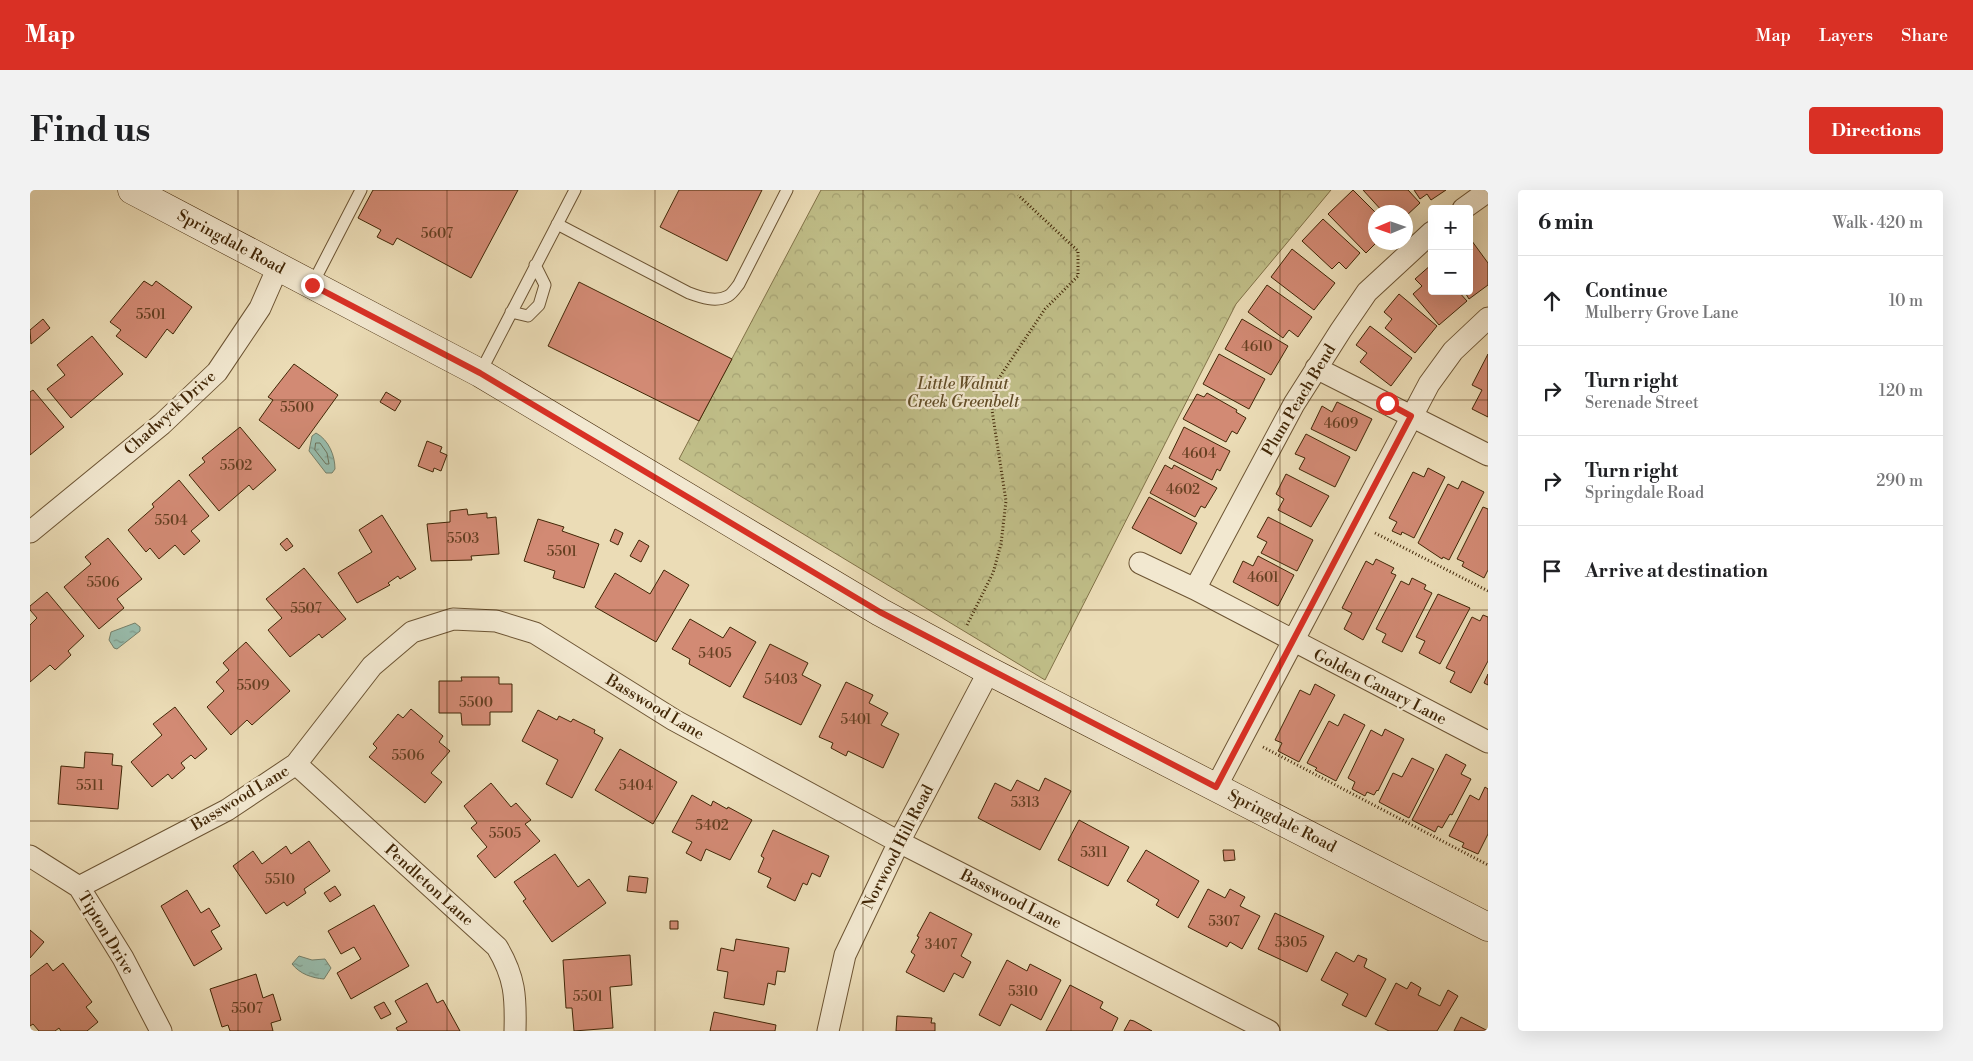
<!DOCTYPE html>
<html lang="en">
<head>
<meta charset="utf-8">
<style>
  :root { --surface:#fff; --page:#f2f2f2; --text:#202124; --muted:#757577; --line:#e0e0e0; --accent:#d93025 }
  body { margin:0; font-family:"Libre Bodoni",serif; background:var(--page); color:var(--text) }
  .controls { position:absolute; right:15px; top:15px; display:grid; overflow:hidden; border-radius:5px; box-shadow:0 5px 20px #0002 }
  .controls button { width:45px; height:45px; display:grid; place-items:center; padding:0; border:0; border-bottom:1px solid var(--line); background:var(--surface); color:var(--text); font:25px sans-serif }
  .compass { position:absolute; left:1338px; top:15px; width:45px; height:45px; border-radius:50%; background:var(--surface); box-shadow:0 5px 20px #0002; rotate:268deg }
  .stop { position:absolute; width:15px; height:15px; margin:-11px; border:4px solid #d93025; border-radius:50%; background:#fff }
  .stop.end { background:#d93025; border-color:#fff; box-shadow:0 1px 5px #0008 }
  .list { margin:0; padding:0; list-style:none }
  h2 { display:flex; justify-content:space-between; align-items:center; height:65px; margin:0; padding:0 20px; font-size:21px }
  h2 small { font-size:16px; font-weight:400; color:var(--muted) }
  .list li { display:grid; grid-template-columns:32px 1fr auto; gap:15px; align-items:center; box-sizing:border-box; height:90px; padding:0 20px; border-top:1px solid var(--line) }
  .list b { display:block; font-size:19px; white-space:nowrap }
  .list p { margin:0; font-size:16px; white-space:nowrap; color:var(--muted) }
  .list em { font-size:16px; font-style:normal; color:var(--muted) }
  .icon { flex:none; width:28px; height:28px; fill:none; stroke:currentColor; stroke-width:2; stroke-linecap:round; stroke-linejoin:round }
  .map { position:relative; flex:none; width:1458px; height:841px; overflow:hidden; border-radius:5px }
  header { display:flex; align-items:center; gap:30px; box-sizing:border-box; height:70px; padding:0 25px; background:var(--accent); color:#fff }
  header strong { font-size:24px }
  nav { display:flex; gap:28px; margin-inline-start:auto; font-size:18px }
  .intro { display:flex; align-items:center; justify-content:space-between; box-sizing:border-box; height:120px; padding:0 30px }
  h1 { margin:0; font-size:35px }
  .button { padding:12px 22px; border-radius:5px; background:var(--accent); color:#fff; font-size:18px; font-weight:700 }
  main { display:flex; gap:30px; padding:0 30px }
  aside { flex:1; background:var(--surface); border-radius:5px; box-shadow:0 5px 20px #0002 }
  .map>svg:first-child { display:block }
  .forest { fill:url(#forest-crowns); stroke:#817248 }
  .water { fill:url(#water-ripples); stroke:#76806a }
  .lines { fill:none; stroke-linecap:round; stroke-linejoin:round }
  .shore { stroke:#6d725a; stroke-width:1 }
  .building { fill:#d28a74; stroke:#422707 }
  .service-casing { stroke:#6c5433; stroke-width:13 }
  .minor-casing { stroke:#6c5433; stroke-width:23 }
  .secondary-casing { stroke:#422707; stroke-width:29 }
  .path { stroke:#422707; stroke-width:3; stroke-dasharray:1 2.5; stroke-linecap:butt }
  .service { stroke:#f2e8d0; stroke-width:11 }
  .minor { stroke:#f2e8d0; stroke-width:21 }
  .secondary { stroke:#f2e8d0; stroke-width:28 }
  .route { stroke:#d93025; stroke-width:6 }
  .grid { fill:none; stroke:#422707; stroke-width:1; stroke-opacity:0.55 }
  .labels { text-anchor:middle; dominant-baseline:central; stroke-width:4.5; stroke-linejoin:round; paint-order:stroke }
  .number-label { font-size:14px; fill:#664022 }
  .street-label { font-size:16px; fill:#422707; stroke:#f2e8d0 }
  .park-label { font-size:16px; font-style:italic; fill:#624d27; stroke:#f2e8d0 }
</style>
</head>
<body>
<header>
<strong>Map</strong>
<nav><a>Map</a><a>Layers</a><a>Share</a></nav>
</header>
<div class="intro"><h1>Find us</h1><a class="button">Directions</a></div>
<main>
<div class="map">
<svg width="1458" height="841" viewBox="0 0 1458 841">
  <defs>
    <pattern id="forest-crowns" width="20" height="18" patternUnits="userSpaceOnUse" patternTransform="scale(1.25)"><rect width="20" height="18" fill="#c0be88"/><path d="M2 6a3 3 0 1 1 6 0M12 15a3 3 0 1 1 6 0" fill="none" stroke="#a6a374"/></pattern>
    <pattern id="water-ripples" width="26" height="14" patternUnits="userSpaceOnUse" patternTransform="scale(1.25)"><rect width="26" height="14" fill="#98bcac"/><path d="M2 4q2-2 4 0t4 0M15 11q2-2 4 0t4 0" fill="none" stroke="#7e998a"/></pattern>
  </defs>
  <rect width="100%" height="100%" fill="#ebdcb6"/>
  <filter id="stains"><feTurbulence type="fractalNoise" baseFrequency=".004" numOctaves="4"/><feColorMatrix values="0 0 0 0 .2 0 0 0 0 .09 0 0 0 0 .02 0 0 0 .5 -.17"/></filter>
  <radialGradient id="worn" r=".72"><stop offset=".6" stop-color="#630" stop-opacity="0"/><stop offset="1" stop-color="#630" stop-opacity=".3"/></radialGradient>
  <path class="forest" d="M791,0H1301L1206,114L1015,490L649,269Z"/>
  <path class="water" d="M286,243C299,250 305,266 305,279L302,283H296L279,261L282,246Z
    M105,433L110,437V441L87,459L84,458L79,450L81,442Z
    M269,766L282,770L295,769L301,778L294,789C282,788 270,784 262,774Z"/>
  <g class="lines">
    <path class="shore" d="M286,253H290L297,263L299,274H296L285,260Z"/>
  </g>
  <path class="building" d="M343,0H488L441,88L367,48L363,55L347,47L351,40L328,28Z
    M649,0H732L697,71L630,37Z
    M1323,0L1346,23L1347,52L1336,63L1298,24Z
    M1333,0H1378L1390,13L1376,26V22H1366L1364,19L1360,22H1353Z
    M1384,0H1416L1401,10L1397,4L1390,9Z
    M1293,29L1330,63L1316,79L1309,72L1302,79L1272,51Z
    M1439,47L1458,73V95L1439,109L1434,101H1439Z
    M1262,59L1305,93L1284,120L1241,87Z
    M1402,74V101H1428L1437,111L1409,135L1383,104L1392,96L1385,89Z
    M114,91L122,96L126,91L162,117L143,144L137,139L116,168L86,146L91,140L80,132Z
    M549,92L702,169L669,231L518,156Z
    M1237,95L1282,127L1268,147L1259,140L1253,148L1218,122Z
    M1369,104L1407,136L1385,163L1355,138L1362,129L1354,122Z
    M13,129L20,138L1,154L0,140Z
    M1212,129L1258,156L1241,185L1195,159Z
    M1340,136L1382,168L1361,196L1330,172L1337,163L1326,155Z
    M62,146L93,184L41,228L17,199L35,185L27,175Z
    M1189,164L1235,189L1219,219L1173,194Z
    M1458,164V227L1442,219L1452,200L1442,195Z
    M264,174L308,205L269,259L229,230L243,210L238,207Z
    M3,200L34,237L0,265V202Z
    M356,202L371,211L365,221L350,212Z
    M1177,203L1207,220L1206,222L1216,228L1207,244L1202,241L1196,252L1153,229L1167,204L1174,207Z
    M1307,212L1342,229L1326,261L1281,239L1292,216L1302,222Z
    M210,237L246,280L223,300L219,295L189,321L159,285L175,272L172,268Z
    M1154,237L1200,261L1190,281L1187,279L1182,290L1139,268Z
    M1276,244L1320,267L1305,297L1269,279L1275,268L1265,264Z
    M397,251L412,257L410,262L417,265L411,281L404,278L403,282L388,276Z
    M1135,275L1142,279L1144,275L1187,298L1175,318L1171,316L1165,327L1120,303Z
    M1398,278L1415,287L1384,348L1372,342L1371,345L1362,341L1367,332L1359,328L1383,282L1394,287Z
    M1256,284L1299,306L1281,337L1248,320L1254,309L1246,304Z
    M149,290L179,326L161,341L170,351L154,365L145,355L129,369L120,358L116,362L98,340L124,317L122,314Z
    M1432,291L1454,302L1419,370L1413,367L1412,369L1388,353L1418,294L1428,299Z
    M1119,307L1167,333L1151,364L1102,338Z
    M1453,317L1458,319V380L1454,388L1432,376L1434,372L1427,369Z
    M437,319L438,325L457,323V328L466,327L469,364L441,366L442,370L401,371L397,334L420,332V321Z
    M352,325L386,379L370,389L368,386L358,393L360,395L327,413L308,383L342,362L329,340Z
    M1238,327L1283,350L1267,381L1231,363L1237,352L1227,347Z
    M508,329L534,337L532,341L569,354L554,398L523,388L525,381L494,371Z
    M585,339L593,343L588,355L580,351Z
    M78,348L112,389L87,409L94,418L69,439L34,397L61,374L55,367Z
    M257,348L263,356L256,361L250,354Z
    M609,350L619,356L611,372L600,366Z
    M1228,366L1264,385L1248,416L1203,392L1213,371L1223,376Z
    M1346,369L1364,378L1361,383L1366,385L1333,450L1314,439L1322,423L1312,418L1336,371L1343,375Z
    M274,378L316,429L292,448L289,444L260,467L238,440L252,428L236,409Z
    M634,380L659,395L626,452L565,417L585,383L620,404Z
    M1382,388L1396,395L1394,399L1402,403L1372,462L1352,452L1356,444L1346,439L1371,391L1379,395Z
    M17,402L54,446L38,461L41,465L25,480L20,475L0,492V435L7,428L0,420V416Z
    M1408,404L1440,418L1410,474L1389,463L1395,451L1386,447Z
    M1453,425L1458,427V471L1441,503L1420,492L1425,482L1416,478L1442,427L1450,431Z
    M660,429L693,448L700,437L726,452L700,497L659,474L660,469L642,459Z
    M216,452L260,501L222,535L217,530L201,545L177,517L194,501L186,492L199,480L193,473Z
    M740,454L778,473L772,485L791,495L771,535L713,507Z
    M1458,484V495L1454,493Z
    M431,487H469V494H482V522H460V535H432L431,523H409V491H432Z
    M816,492L843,505L839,513L858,523L851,535L869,544L853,578L818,561L816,566L801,558L803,553L789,547Z
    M1285,494L1305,505L1269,572L1248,561L1252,553L1245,550L1270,500L1280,505Z
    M145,517L177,559L165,569L161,565L151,573L155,578L142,589L138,584L122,597L101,572L132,545L123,534Z
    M381,519L413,546L409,552L420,561L401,583L412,592L395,613L339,567L347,558L343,554L368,524L373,528Z
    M508,520L527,530L529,526L541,532L543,529L565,540L564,543L573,548L542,608L516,594L528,570L492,551Z
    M1314,524L1335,535L1306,591L1285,580L1287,578L1277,573L1299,531L1308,536Z
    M1355,539L1374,549L1348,601L1347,600L1344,605L1337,602L1335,606L1322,599L1325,592L1318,588L1341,540L1352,546Z
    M590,559L647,592L623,634L565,600Z
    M55,562L83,564L82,575L92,576L88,619L28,614L31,576L54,578Z
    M1416,564L1436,575L1431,584L1441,589L1422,625L1420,624L1412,638L1408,636L1405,642L1382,630Z
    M1382,568L1404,579L1379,628L1349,612L1363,583L1372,587Z
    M1015,588L1041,601L1010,660L948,628L965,593L981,601L987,590L1009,601Z
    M461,593L481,617L486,613L501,630L495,634L510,651L465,688L447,666L457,657L441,638L447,633L434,616Z
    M1455,597L1458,599V644L1448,664L1432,657L1434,653L1419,646L1440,605L1449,610Z
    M662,605L681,616L683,611L697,619L698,617L722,630L700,670L676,659L671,671L656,663L662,652L642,642Z
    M1049,630L1099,657L1078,696L1028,670Z
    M743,640L799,666L790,687L782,683L777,695L773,693L765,711L737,697L741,688L728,682L734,668L731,666Z
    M279,651L300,681L274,699L276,703L257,716L254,712L236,724L203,676L223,661L232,674L256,656L261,664Z
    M1116,660L1169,691L1148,728L1126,715L1129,710L1097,691Z
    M1193,660H1204L1205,670L1194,671Z
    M525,664L548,697L559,689L576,713L522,752L493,711L496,709L484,692Z
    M599,686L618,688L616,703L597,701Z
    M305,696L311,705L300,712L294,703Z
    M1178,699L1195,708L1200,699L1215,707L1210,716L1230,726L1212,759L1200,752L1197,757L1158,737Z
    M157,700L171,723L179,718L190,736L181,741L192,759L164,776L131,716Z
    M344,715L379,776L321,809L307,783L331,769L324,757L311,764L298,741Z
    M900,722L942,744L931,766L941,772L933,788L924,783L914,802L876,782L885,765L881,762L889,747L887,746Z
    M1245,723L1294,746L1277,782L1228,759Z
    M640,731H648V739H640Z
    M0,740L14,752L0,768Z
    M706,749L759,758L755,782L747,781L745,795L738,793L734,815L694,808L698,782L687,780L691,758L704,761Z
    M1306,762L1324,772L1328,765L1337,769L1334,777L1356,789L1336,827L1312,815L1318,804L1291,790Z
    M600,765L602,795L580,797L583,838L544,841L542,818H536L533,770Z
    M977,770L997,781L1000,774L1031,790L1011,830L981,814L970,836L949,825Z
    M17,773L23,781L33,773L62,812L56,817L68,832L57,841H31L29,838L25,841H9L3,834L0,836V786Z
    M226,784L233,808L243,804L251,830L241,833L243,841H200L198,835L192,837L180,799Z
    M1381,792L1391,798L1388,805L1410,816L1418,800L1428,806L1407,841H1359L1345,834L1366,793L1377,799Z
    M397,793L407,813L413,810L430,841H368L366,838L377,832L365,811Z
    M1040,795L1073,812L1070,818L1088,828L1082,841H1016Z
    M354,812L361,824L351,829L344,817Z
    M684,822L746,835L745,841H680Z
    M867,826L902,828L901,833H905V841H866Z
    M1431,827L1458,841H1424Z
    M1100,830L1104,831L1122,841H1094Z"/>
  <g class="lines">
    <defs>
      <path id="service" d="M527,34L659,103C670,107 686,113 698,106C702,104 706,98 709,94L757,0
        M282,95L331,0
        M481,122L498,126L509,115L515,95L505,75
        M450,183L545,0"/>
      <path id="minor" d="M1433,19L1458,1
        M1286,178L1458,265
        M0,342L132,234L187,182L230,118L248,77
        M1110,373L1165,399L1458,552
        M1165,399L1264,214L1311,140L1337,102L1402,42
        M266,574L467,757C485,787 486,807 485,841
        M1186,597L1399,194L1423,161L1458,128
        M0,666L49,697L93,768L131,841
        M49,697L197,620L266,574L342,476L382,442L423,429L466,431L505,443L644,530L869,652L1239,841
        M798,841L815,765L869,652L959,481"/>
      <path id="secondary" d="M102,0L450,183L850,422L959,481L1458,737"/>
    </defs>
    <use href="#service" class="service-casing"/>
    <use href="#minor" class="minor-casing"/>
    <use href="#secondary" class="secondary-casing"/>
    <path class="path" d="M1345,343L1458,401
      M937,435L963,383L971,354L976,311L962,220L965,194L1015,119L1048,86V61L988,5
      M1233,557L1458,675"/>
    <use href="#service" class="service"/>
    <use href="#minor" class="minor"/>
    <use href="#secondary" class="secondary"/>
  </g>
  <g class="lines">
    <path class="route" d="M282,95L450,183L850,422L1186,597L1381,226L1357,213"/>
  </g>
  <path class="grid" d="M208,0V841M417,0V841M625,0V841M833,0V841M1041,0V841M1250,0V841M0,210H1458M0,420H1458M0,631H1458"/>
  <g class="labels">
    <g class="number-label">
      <text x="407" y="44">5607</text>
      <text x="121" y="125">5501</text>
      <text x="1227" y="157">4610</text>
      <text x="267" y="218">5500</text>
      <text x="1311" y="234">4609</text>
      <text x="1169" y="264">4604</text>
      <text x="206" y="276">5502</text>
      <text x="1153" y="300">4602</text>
      <text x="141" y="331">5504</text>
      <text x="433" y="349">5503</text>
      <text x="532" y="362">5501</text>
      <text x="1233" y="388">4601</text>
      <text x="73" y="393">5506</text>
      <text x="276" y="419">5507</text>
      <text x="685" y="464">5405</text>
      <text x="751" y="490">5403</text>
      <text x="223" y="496">5509</text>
      <text x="446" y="513">5500</text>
      <text x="826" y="530">5401</text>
      <text x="378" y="566">5506</text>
      <text x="60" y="596">5511</text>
      <text x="606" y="596">5404</text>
      <text x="995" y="613">5313</text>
      <text x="682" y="636">5402</text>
      <text x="475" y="644">5505</text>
      <text x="1064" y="663">5311</text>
      <text x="250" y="690">5510</text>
      <text x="1194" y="732">5307</text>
      <text x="1261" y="753">5305</text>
      <text x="911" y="755">3407</text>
      <text x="993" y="802">5310</text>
      <text x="558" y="807">5501</text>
      <text x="217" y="819">5507</text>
    </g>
    <g class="street-label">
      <text transform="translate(201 52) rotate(28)">Springdale Road</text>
      <text transform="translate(1269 210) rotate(-59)">Plum Peach Bend</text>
      <text transform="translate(140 223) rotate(-42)">Chadwyck Drive</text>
      <text transform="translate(1350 497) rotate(27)">Golden Canary Lane</text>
      <text transform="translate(625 517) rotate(31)">Basswood Lane</text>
      <text transform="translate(210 608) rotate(-31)">Basswood Lane</text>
      <text transform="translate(1252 631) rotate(27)">Springdale Road</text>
      <text transform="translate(868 657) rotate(-63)">Norwood Hill Road</text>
      <text transform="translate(399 695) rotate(42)">Pendleton Lane</text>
      <text transform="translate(981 709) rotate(27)">Basswood Lane</text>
      <text transform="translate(76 743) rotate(59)">Tipton Drive</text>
    </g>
    <g class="park-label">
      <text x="933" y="194">Little Walnut<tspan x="933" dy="18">Creek Greenbelt</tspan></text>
    </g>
  </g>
  <rect width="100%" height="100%" filter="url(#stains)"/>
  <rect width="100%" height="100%" fill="url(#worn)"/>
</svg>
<div class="controls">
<button>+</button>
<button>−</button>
</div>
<svg class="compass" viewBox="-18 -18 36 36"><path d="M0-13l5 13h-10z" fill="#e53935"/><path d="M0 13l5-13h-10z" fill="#757577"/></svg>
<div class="stop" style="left:1357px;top:213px"></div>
<div class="stop end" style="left:282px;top:95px"></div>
</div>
<aside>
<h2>6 min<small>Walk · 420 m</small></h2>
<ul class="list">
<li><svg class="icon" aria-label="ahead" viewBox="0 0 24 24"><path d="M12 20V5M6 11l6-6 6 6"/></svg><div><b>Continue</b><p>Mulberry Grove Lane</p></div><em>10 m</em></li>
<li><svg class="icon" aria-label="right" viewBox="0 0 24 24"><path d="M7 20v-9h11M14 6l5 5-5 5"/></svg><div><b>Turn right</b><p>Serenade Street</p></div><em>120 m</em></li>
<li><svg class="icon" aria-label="right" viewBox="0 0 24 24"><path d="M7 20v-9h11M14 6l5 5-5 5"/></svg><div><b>Turn right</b><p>Springdale Road</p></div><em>290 m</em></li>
<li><svg class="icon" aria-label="arrive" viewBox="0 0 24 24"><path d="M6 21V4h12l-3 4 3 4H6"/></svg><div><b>Arrive at destination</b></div></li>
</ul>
</aside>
</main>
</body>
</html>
